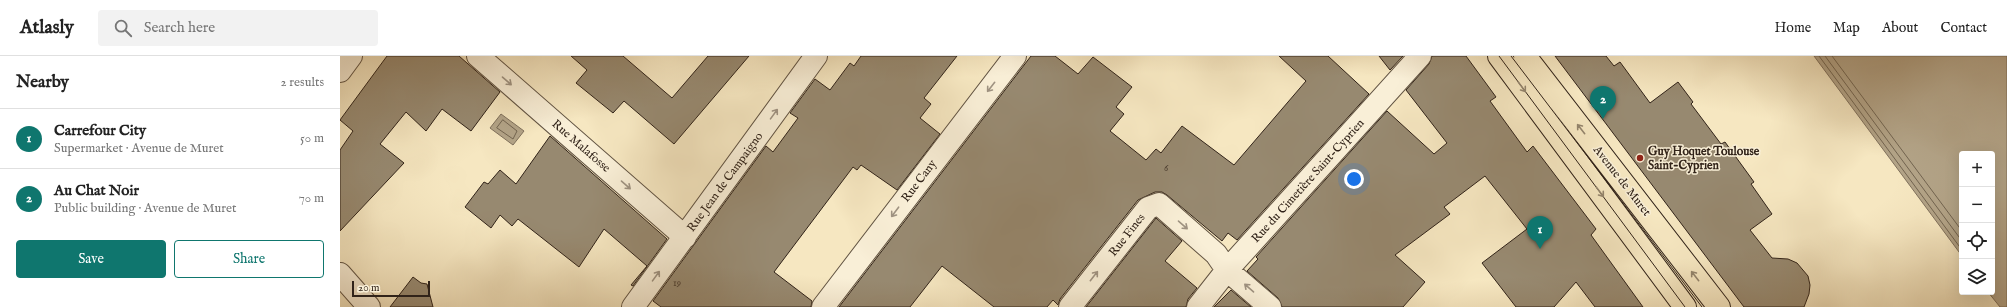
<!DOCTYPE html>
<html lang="en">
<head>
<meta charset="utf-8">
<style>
  :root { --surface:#fff; --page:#f2f2f2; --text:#222; --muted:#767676; --line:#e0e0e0; --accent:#0f766e }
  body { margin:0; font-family:"IM FELL English",serif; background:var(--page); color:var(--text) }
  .controls { position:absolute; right:12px; bottom:12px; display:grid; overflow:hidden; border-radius:4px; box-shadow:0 4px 16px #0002 }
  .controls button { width:36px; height:36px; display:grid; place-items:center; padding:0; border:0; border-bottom:1px solid var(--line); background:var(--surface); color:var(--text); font:20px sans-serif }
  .scale { position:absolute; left:12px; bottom:10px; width:78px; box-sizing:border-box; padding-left:4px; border:2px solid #312319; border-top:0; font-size:11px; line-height:14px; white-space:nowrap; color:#312319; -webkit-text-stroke:3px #f9efd7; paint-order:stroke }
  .you { position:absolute; left:1014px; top:123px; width:14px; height:14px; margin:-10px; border:3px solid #fff; border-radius:50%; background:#1a73e8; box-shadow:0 0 0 6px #1a73e833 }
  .badge { display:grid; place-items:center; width:26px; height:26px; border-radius:50%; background:var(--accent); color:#fff; font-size:13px; font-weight:700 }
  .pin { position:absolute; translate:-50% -33px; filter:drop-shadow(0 1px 2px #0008) }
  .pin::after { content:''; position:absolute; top:21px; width:14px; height:12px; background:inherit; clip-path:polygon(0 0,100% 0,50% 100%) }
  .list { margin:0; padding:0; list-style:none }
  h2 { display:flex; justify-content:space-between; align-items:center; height:52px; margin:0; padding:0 16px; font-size:17px }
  h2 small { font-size:13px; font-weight:400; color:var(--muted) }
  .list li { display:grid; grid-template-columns:26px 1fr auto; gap:12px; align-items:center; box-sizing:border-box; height:60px; padding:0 16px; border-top:1px solid var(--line) }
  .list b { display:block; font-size:15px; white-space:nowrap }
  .list p { margin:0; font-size:13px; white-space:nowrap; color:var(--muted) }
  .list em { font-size:13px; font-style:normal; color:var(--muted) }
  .actions { display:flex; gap:8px; padding:12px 16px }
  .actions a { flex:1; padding:9px 0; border:1px solid var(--accent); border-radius:4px; text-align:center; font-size:14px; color:var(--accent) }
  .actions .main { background:var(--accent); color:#fff }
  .icon { flex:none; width:22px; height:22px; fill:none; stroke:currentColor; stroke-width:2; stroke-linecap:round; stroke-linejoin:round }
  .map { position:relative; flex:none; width:1667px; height:251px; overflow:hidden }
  header { display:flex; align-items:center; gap:24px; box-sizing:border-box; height:56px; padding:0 20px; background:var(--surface); border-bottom:1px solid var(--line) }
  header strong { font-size:19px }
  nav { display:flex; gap:22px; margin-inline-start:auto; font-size:14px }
  .search { width:280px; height:36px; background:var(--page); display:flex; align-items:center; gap:10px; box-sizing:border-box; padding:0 14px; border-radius:4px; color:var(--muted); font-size:15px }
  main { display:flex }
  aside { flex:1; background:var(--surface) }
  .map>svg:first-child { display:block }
  .water { fill:#b3a488; stroke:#7f705c }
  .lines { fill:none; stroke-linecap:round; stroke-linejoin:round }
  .shore { stroke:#726450; stroke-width:1 }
  .building { fill:#978970; stroke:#312319 }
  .minor-casing { stroke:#625443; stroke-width:24 }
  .major-casing { stroke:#312319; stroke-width:24 }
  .minor { stroke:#f9efd7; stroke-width:22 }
  .major { stroke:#f6e7c1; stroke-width:22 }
  .tram { stroke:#312319; stroke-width:1 }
  .oneway { stroke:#9f9382 }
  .oneway2 { stroke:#94856d }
  .poi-dot { fill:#8f2418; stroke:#f9efd7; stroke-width:1.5 }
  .labels { text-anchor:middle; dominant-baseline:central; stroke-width:3; stroke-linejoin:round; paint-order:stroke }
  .number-label { font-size:10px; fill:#4a3c2f }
  .street-label { font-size:12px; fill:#312319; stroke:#f9efd7 }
  .poi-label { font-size:12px; font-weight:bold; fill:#312319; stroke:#f9efd7; text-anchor:start }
</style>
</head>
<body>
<header>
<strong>Atlasly</strong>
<div class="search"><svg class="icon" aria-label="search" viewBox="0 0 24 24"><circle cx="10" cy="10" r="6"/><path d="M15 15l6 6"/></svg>Search here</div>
<nav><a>Home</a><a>Map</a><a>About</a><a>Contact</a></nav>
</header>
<main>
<aside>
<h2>Nearby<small>2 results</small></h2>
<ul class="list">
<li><span class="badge">1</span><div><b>Carrefour City</b><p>Supermarket · Avenue de Muret</p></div><em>50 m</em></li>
<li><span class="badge">2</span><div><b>Au Chat Noir</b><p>Public building · Avenue de Muret</p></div><em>70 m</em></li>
</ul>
<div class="actions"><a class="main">Save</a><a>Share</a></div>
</aside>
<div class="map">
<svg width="1667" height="251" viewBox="0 0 1667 251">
  <rect width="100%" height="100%" fill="#f6e7c1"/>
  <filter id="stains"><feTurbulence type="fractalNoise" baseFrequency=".005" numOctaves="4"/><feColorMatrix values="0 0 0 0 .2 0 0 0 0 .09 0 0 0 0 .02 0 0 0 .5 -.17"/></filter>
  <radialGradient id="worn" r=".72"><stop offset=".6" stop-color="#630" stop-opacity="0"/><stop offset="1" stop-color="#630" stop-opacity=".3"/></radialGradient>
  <path class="water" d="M1474,0H1667V251H1660L1648,236H1652V98H1622V200Z
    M161,58L184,75L173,89L150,72Z"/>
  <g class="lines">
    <path class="shore" d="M1479,0L1622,194
      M1485,0L1622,185
      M1492,0L1622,175
      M163,64L177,75L173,83L157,72Z"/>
  </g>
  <path class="building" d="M47,0H119L160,36L131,75L102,53L86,75L66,56L40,88L64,107L0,175V94L13,75L0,64Z
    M231,0H283L332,42L368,0H409L334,88L284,45L273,57L236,27L247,14Z
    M521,0H617L584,42L591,48L580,62L600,78L557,134L521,109L517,114L513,111L434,216L472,245L471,251H321L313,245L426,90L433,96L458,62L450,57L475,23L490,34L510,7L514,10Z
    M691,0H715L738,18L753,1L792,31L776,51L784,58L770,75L806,104L816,93L821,97L842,70L894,109L966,25L939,0H988L1029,38L897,184L888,177L882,185L827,139L822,136H815L798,144L720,243L718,249L713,244L707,251H654L602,210L570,251H499Z
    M1039,0H1063L1050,14Z
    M1092,0H1126L1156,41L1150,45L1187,96L1193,90L1256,173L1251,179L1303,251H1255L1236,226L1214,251H1176L1142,207L1187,173L1145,120L1104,151L1110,158L1055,199L1085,226L1063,251H942L938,242L907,215L918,203L916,201L1047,55L1094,98L1107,87L1066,34L1089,8Z
    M1215,0H1266L1274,10L1280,6L1310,47L1338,26L1353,46L1351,48L1381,88L1385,86L1414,126L1411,128L1432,158L1410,174L1432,202L1448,203L1457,207L1468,220L1470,229L1469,238L1464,251H1404Z
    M210,80L327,183L293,230L291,229L307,210L264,173L239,211L178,163L172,170L160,159L151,172L125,151L144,126L148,128L160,114L176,128Z
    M816,162L842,185L825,205L857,232L848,243L846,251H746Z
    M73,221L81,227L87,228L93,251H50Z
    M891,234L911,251H874Z"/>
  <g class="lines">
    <defs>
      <path id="minor" d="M138,0L345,181
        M0,15L11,0
        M0,218L29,251
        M293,251L476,0
        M483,251L675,0
        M730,251L808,152L819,148L876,198L887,214L930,251
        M858,251L887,214L1080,0"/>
      <path id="major" d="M1159,0L1345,251
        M1185,0L1379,251"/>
    </defs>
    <use href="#minor" class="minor-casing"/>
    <use href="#major" class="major-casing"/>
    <use href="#minor" class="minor"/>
    <use href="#major" class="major"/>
    <path class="tram" d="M1159,0L1345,251
      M1171,0L1362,251"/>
  </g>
  <defs><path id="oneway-shaft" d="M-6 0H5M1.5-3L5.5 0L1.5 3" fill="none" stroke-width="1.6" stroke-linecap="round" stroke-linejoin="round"/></defs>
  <g class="oneway">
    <use href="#oneway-shaft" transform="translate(167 25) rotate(41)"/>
    <use href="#oneway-shaft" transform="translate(651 31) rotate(128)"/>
    <use href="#oneway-shaft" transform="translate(434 58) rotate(-54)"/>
    <use href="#oneway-shaft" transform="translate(286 129) rotate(41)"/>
    <use href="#oneway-shaft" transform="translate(555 156) rotate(127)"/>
    <use href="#oneway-shaft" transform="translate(843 169) rotate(41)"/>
    <use href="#oneway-shaft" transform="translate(316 220) rotate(-54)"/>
    <use href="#oneway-shaft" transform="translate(754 220) rotate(-52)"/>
    <use href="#oneway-shaft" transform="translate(909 232) rotate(-139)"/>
  </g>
  <g class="oneway2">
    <use href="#oneway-shaft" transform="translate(1182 31) rotate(53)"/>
    <use href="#oneway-shaft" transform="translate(1241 73) rotate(-128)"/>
    <use href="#oneway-shaft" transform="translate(1260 136) rotate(53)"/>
    <use href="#oneway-shaft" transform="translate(1355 220) rotate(-128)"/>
  </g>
  <circle class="poi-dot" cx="1300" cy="102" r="4"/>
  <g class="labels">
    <g class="number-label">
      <text x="826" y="112">6</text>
      <text x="337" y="227">19</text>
    </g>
    <g class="street-label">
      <text transform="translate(241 90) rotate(41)">Rue Malafosse</text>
      <text transform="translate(579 125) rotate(-53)">Rue Cany</text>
      <text transform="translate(968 125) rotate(-48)">Rue du Cimetière Saint-Cyprien</text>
      <text transform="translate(1282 125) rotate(52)">Avenue de Muret</text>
      <text transform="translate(385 126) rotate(-54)">Rue Jean de Campaigno</text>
      <text transform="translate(787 179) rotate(-52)">Rue Fines</text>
    </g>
    <g class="poi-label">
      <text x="1308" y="95">Guy Hoquet Toulouse<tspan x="1308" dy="14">Saint-Cyprien</tspan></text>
    </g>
  </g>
  <rect width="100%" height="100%" filter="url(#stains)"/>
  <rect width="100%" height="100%" fill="url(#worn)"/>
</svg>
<div class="controls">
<button>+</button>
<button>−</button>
<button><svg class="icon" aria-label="locate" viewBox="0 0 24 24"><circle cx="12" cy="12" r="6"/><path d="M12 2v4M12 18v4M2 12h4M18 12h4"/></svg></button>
<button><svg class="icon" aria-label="layers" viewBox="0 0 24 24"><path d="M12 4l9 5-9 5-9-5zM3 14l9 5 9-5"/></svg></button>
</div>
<div class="scale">20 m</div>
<div class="you"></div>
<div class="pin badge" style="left:1200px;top:193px">1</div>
<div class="pin badge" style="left:1263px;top:63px">2</div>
</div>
</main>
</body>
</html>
